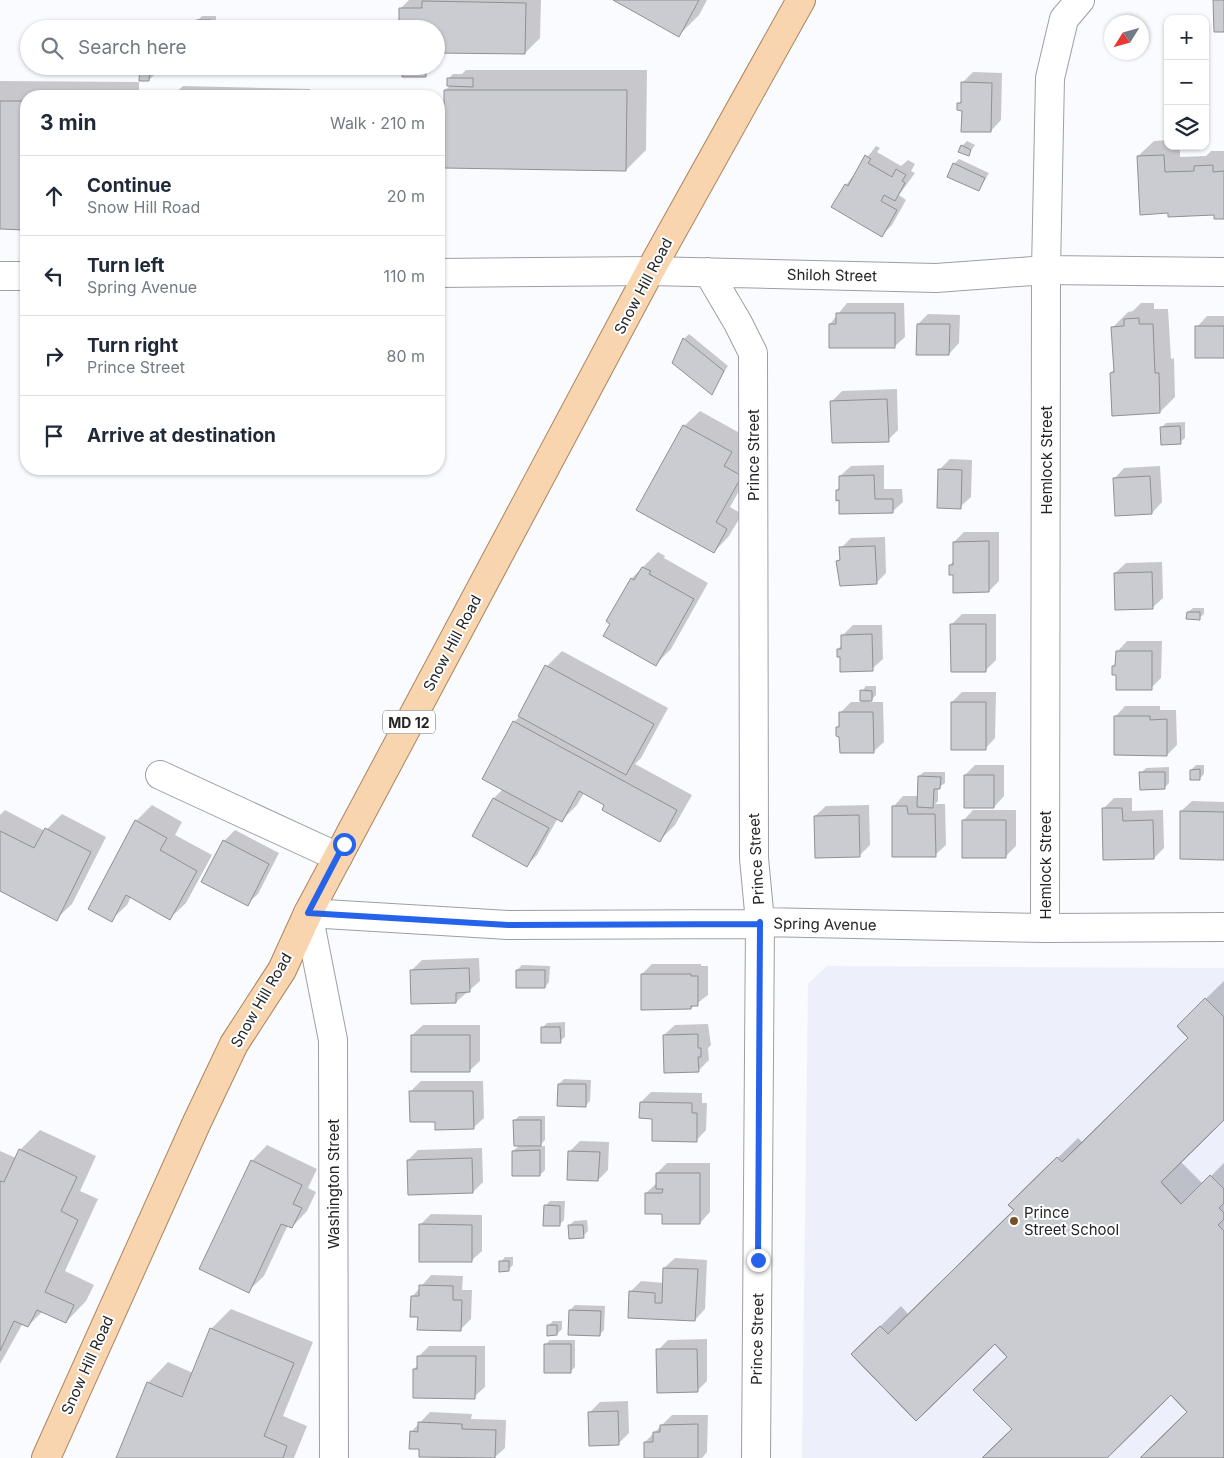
<!DOCTYPE html>
<html lang="en">
<head>
<meta charset="utf-8">
<style>
  :root { --surface:#fff; --page:#f6f6f7; --text:#1f2937; --muted:#747a83; --line:#e0e1e3 }
  body { margin:0; font-family:Inter,sans-serif; background:var(--page); color:var(--text) }
  .controls { position:absolute; right:15px; top:15px; display:grid; overflow:hidden; border-radius:10px; box-shadow:0 1px 4px #0004 }
  .controls button { width:45px; height:45px; display:grid; place-items:center; padding:0; border:0; border-bottom:1px solid var(--line); background:var(--surface); color:var(--text); font:25px sans-serif }
  .compass { position:absolute; left:1104px; top:15px; width:45px; height:45px; border-radius:50%; background:var(--surface); box-shadow:0 1px 4px #0004; rotate:233deg }
  .stop { position:absolute; width:15px; height:15px; margin:-11px; border:4px solid #2563eb; border-radius:50%; background:#fff }
  .stop.end { background:#2563eb; border-color:#fff; box-shadow:0 1px 5px #0008 }
  .list { margin:0; padding:0; list-style:none }
  h2 { display:flex; justify-content:space-between; align-items:center; height:65px; margin:0; padding:0 20px; font-size:21px }
  h2 small { font-size:16px; font-weight:400; color:var(--muted) }
  .list li { display:grid; grid-template-columns:32px 1fr auto; gap:15px; align-items:center; box-sizing:border-box; height:80px; padding:0 20px; border-top:1px solid var(--line) }
  .list b { display:block; font-size:19px; white-space:nowrap }
  .list p { margin:0; font-size:16px; white-space:nowrap; color:var(--muted) }
  .list em { font-size:16px; font-style:normal; color:var(--muted) }
  .icon { flex:none; width:28px; height:28px; fill:none; stroke:currentColor; stroke-width:2; stroke-linecap:round; stroke-linejoin:round }
  .map { position:relative; flex:none; width:1224px; height:1458px; overflow:hidden }
  .search { position:absolute; background:var(--surface); box-shadow:0 1px 4px #0004; left:20px; top:20px; width:425px; height:55px; display:flex; align-items:center; gap:12px; box-sizing:border-box; padding:0 18px; border-radius:28px; color:var(--muted); font-size:19px }
  .panel { position:absolute; background:var(--surface); box-shadow:0 1px 4px #0004; left:20px; top:90px; width:425px; height:385px; border-radius:20px }
  .map>svg:first-child { display:block }
  .built { fill:#edf0fb }
  .shadow { fill:#0003 }
  .building { fill:#cbccd2; stroke:#8e9095 }
  .lines { fill:none; stroke-linecap:round; stroke-linejoin:round }
  .minor-casing { stroke:#9e9fa5; stroke-width:30 }
  .major-casing { stroke:#ab855c; stroke-width:30 }
  .minor { stroke:#fff; stroke-width:28 }
  .major { stroke:#f8d5af; stroke-width:28 }
  .route { stroke:#2563eb; stroke-width:6 }
  .poi-dot { fill:#74512a; stroke:#fff; stroke-width:2 }
  .labels { text-anchor:middle; dominant-baseline:central; stroke-width:4; stroke-linejoin:round; paint-order:stroke }
  .shield { fill:#fff; stroke:#666668; stroke-width:1 }
  .shield-label { font-size:14px; font-weight:bold; fill:#242527 }
  .street-label { font-size:15px; fill:#242527; stroke:#fff }
  .poi-label { font-size:15px; fill:#242527; stroke:#fff; text-anchor:start }
</style>
</head>
<body>
<div class="map">
<svg width="1224" height="1458" viewBox="0 0 1224 1458">
  <rect width="100%" height="100%" fill="#fafbff"/>
  <path class="built" d="M827,966L1224,968V1458H802L808,984Z"/>
  <path class="shadow" d="M409,0H541L540,38L525,53L436,29L400,9Z
    M615,0H707L699,15L679,35Z
    M202,16H216V29H197V21Z
    M174,25L183,26V29H170Z
    M141,66H154V75L149,80Z
    M405,66H430V70L425,75L403,68Z
    M466,70H647L646,150L626,170L445,90L451,85L448,79L453,74H462Z
    M973,72L1002,73L1001,120L991,131L963,109L959,103L962,100V83Z
    M0,81L139,82V96H26V228H0Z
    M183,86L310,89V96H172Z
    M1168,140V146H1180V157L1206,156L1211,151H1224V217L1215,213L1138,156L1154,141Z
    M967,141L975,145L968,155L962,146Z
    M876,146L880,148L877,152L901,166L908,160L915,164L911,171L915,173L899,195L906,200L892,225L882,235L846,185Z
    M959,159L989,173L979,190L954,164Z
    M847,303H904L905,337L894,347L830,324Z
    M1141,303H1154V309H1168L1171,359L1174,358L1175,397L1160,412L1111,373L1115,369L1113,327L1128,312L1133,311Z
    M928,314L960,315L959,343L949,354L918,324Z
    M1207,316H1224V357L1197,327Z
    M689,334L728,366L711,393L674,363L684,339Z
    M897,389L898,430L888,440L832,401L842,391Z
    M700,411L747,437L739,450L756,460L730,507L742,514L729,536L714,552L684,426Z
    M1185,422V438L1180,442L1161,428L1166,423Z
    M950,459L972,460L971,497L960,507L939,470Z
    M884,465V489H902L903,502L892,512L837,490L840,487V476L851,466Z
    M1160,466L1162,502L1152,513L1114,479L1124,468Z
    M964,532H999V581L989,591L954,574L950,565L954,561V542Z
    M885,537L886,573L876,583L838,561L841,558V548L851,538Z
    M658,552L665,556L664,558L708,583L671,649L656,664L632,578Z
    M1162,562L1163,598L1152,608L1115,573L1126,563Z
    M1193,608H1204V614L1199,618L1188,612Z
    M962,614H996V660L986,670L951,625Z
    M853,625H882L883,659L872,669L841,655L838,649L842,645V636Z
    M1127,641H1162L1161,678L1151,688L1113,666L1117,662V652Z
    M562,651L668,708L641,758L635,764L692,795L675,825L660,840L584,793L577,805L562,820L558,818L537,855L527,865L473,835L494,798L503,789L514,722L521,715L547,666Z
    M866,686H876V695L869,702H883L884,742L873,752L841,735L837,727L841,724V712L851,702H861L862,691Z
    M962,692H996L995,738L985,749L952,702Z
    M1125,706H1160V710H1176L1177,745L1167,755L1115,717Z
    M975,765H1004V796L994,807L965,775Z
    M1196,765H1204V774L1199,779L1191,770Z
    M1169,767V783L1164,788L1141,773L1146,768Z
    M924,772H945V783L938,788V801L935,804H945L946,845L935,855L893,807L903,796H918L919,776Z
    M1114,798H1132V811L1163,810L1164,848L1154,858L1103,809Z
    M1192,801L1224,802V859L1181,811Z
    M152,805L182,822L175,835L212,855L186,903L170,918L131,897L127,905L111,920L136,821Z
    M869,805L870,845L859,856L815,816L826,806Z
    M5,810L45,831L62,814L106,837L72,904L56,919L0,890V815Z
    M973,810H1016V846L1005,857L963,821Z
    M235,830L279,853L258,894L247,904L224,841Z
    M479,958L480,981L456,1002L412,970L422,960Z
    M652,964H701V966H708V995L691,1008L642,974Z
    M522,965L550,966L549,982L545,987L517,970Z
    M1224,981V1119L1180,1161L1203,1184L1224,1163V1458H1141L1189,1411L1171,1393L1105,1458H983L1013,1429L1009,1357L995,1343L852,1354L901,1306L909,1315L1016,1210L1030,1185L1078,1138L1083,1143L1190,1038L1178,1026Z
    M565,1022V1037L560,1041L542,1028L547,1023Z
    M708,1024L711,1045L708,1048L709,1060L698,1071L664,1035L675,1025Z
    M423,1025H480V1061L469,1071L412,1035Z
    M564,1079L591,1080L590,1101L585,1106L559,1084Z
    M421,1081H483L484,1118L473,1128L436,1121L410,1092Z
    M651,1092L702,1093V1103H707L706,1130L696,1141L653,1118L641,1102Z
    M519,1116H545V1140L539,1146H545V1170L540,1175L513,1151L520,1145L514,1121Z
    M40,1130L96,1156L80,1191L98,1199L65,1271L94,1285L86,1301L66,1322L43,1311L28,1326L23,1323L0,1364V1151L16,1158L20,1150Z
    M580,1141L609,1142L608,1170L598,1180L570,1151Z
    M267,1145L317,1169L308,1188L316,1192L307,1211L292,1227L288,1225L264,1276L248,1291L252,1161Z
    M482,1148L483,1182L473,1192L408,1160L418,1150Z
    M667,1163H710V1212L700,1223L646,1193L657,1183V1173Z
    M550,1201H565L564,1220L559,1225L545,1206Z
    M431,1214L482,1215V1251L471,1261L421,1224Z
    M587,1220L588,1231L583,1236L569,1226L574,1221Z
    M505,1257H513V1265L508,1270L501,1262Z
    M675,1258L707,1260L705,1309L695,1320L629,1317L630,1292L641,1281L664,1283V1268Z
    M431,1275L463,1276L462,1290H472L471,1319L460,1330L419,1316L412,1297Z
    M575,1305L605,1306L604,1330L599,1335L570,1310Z
    M231,1309L313,1342L283,1416L307,1426L294,1458H117L148,1383L168,1362L193,1373L211,1329Z
    M553,1321H562V1329L557,1334L548,1326Z
    M707,1339V1381L697,1391L658,1350L668,1340Z
    M550,1340H575V1367L570,1372L545,1345Z
    M429,1346H485V1387L474,1397L414,1369L418,1365L419,1356Z
    M628,1401L629,1433L619,1443L590,1412L600,1402Z
    M430,1412L472,1414L471,1419L506,1420L505,1448L494,1458L420,1456V1448L411,1432Z
    M672,1415H708L707,1452L702,1458H645V1442Z"/>
  <path class="building" d="M613,0H699L679,37Z
    M1213,0H1224V32H1214Z
    M422,1L526,3L525,54L436,53V29H399V8H422Z
    M196,20H211V29H196Z
    M140,66H150L149,81H139Z
    M402,68H426V77H402Z
    M447,78H473V87L447,86Z
    M961,82L992,83L991,132H961L962,111L957,110V103H961Z
    M444,90H627L626,171L444,168Z
    M0,101H26V230L0,229Z
    M961,145L971,150L969,156L958,152Z
    M865,155L871,159L868,163L892,177L896,169L906,175L902,181L905,183L895,201L884,195L881,201L897,210L882,237L831,207L845,184L848,186Z
    M1164,155L1165,172L1194,171V166L1213,165V172L1224,171V219H1214V215L1168,217V213L1140,215L1137,156Z
    M953,163L985,178L979,191L947,177Z
    M836,313H895V348H829V324H836Z
    M1139,318V324H1153L1155,373H1159L1160,413L1112,416L1110,373L1114,372L1111,327L1124,326V319Z
    M917,324H950L949,355H916Z
    M1195,326H1224V358H1195Z
    M683,338L724,371L712,395L672,363Z
    M887,399L889,442L832,443L830,401Z
    M683,425L732,452L724,466L742,476L716,522L727,529L714,553L636,510Z
    M1180,426L1181,444L1161,445L1160,427Z
    M938,469L962,470L961,509L937,508Z
    M874,475L875,499H893V513L839,514V500L836,501V490H839V476Z
    M1150,476L1152,514L1115,516L1113,478Z
    M989,541V592L953,593V575H949V565H953V542Z
    M875,546L877,584L840,586L836,561L840,560L839,547Z
    M642,567L651,571L649,574L694,599L656,666L603,636L610,624L606,621L631,578L634,580Z
    M1152,572L1153,609L1115,610L1114,573Z
    M1187,612H1200V620L1186,619Z
    M950,624H986V672H951Z
    M872,634L873,671L840,672V657H837V649H841V635Z
    M1116,651H1152V690H1116V675H1112V666H1115Z
    M545,665L654,724L626,775L518,716Z
    M860,690L872,691V701H860Z
    M951,702H986V750H951Z
    M839,712H873L874,753H840L839,737L836,736V727H839Z
    M1114,716H1150V720L1167,719V756L1114,755Z
    M513,721L677,810L660,842L602,810L604,805L579,791L562,822L482,779Z
    M1200,769V780H1190V770Z
    M1139,772H1165V789L1140,790Z
    M964,775H994V808H964Z
    M918,776L941,777L940,789H934L933,808L917,807Z
    M493,798L549,828L527,867L472,836Z
    M892,806H907L908,814H935L936,857H892Z
    M1102,808H1122L1123,821L1153,820L1154,859L1103,860Z
    M1180,811L1224,812V860L1180,859Z
    M859,815L860,857L815,858L814,816Z
    M135,820L167,838L160,850L197,871L170,920L126,895L112,922L88,909Z
    M962,820H1006V858H962Z
    M45,828L91,852L57,921L0,891V831L34,848Z
    M223,840L269,864L248,906L201,882Z
    M469,968L470,992L456,993V1003L411,1004L410,970Z
    M516,970H545V988H516Z
    M641,974H691V976H698V1006H691V1009L641,1010Z
    M1205,998L1224,1017V1120L1161,1182L1181,1204L1210,1175L1224,1189V1203L1219,1208L1224,1213V1219L1218,1225L1224,1231V1458H1140L1187,1412L1171,1395L1107,1458H982L1012,1429L973,1390L1007,1357L995,1344L916,1421L851,1354L880,1326L888,1334L1014,1210L1008,1205L1057,1157L1062,1162L1188,1038L1177,1026Z
    M1205,998L1224,1017V1120L1161,1182L1181,1204L1210,1175L1224,1189V1203L1219,1208L1224,1213V1219L1218,1225L1224,1231V1458H1140L1187,1412L1171,1395L1107,1458H982L1012,1429L973,1390L1007,1357L995,1344L916,1421L851,1354L880,1326L888,1334L1014,1210L1008,1205L1057,1157L1062,1162L1188,1038L1177,1026Z
    M541,1027H560L561,1043H541Z
    M698,1034V1048H701V1057H698L699,1072L664,1073L663,1035Z
    M411,1035H470V1072H411Z
    M558,1084H586V1107L557,1106Z
    M409,1091H473L474,1129L435,1130V1122H410Z
    M640,1102L692,1103V1113H697V1142L652,1141V1119L639,1118Z
    M513,1120H541V1146H514Z
    M19,1149L77,1177L61,1211L78,1220L45,1292L74,1305L66,1323L37,1310L28,1327L14,1321L0,1351V1181L4,1182Z
    M540,1150V1176H512V1151Z
    M568,1151L600,1152L598,1181L567,1180Z
    M472,1158L473,1193L408,1195L407,1160Z
    M251,1160L302,1185L293,1204L302,1208L292,1228L281,1224L249,1293L199,1269Z
    M656,1173H700V1224H662V1214H645V1193H662L663,1189H656Z
    M544,1205L560,1206V1226H543Z
    M419,1224L472,1225V1262H419Z
    M568,1225H583L584,1238L569,1239Z
    M499,1261H509V1271L499,1272Z
    M663,1268L698,1269L695,1321L628,1318L629,1291L655,1293V1303H662Z
    M419,1285L453,1286V1300H462L461,1331L417,1330L418,1317H410L411,1296H419Z
    M569,1310L601,1311L600,1336L568,1335Z
    M547,1325H557V1335L547,1336Z
    M210,1328L294,1363L264,1436L287,1446L283,1458H116L147,1382L182,1397Z
    M544,1344H571V1373H544Z
    M656,1349H697L698,1392L657,1393Z
    M417,1356H476L475,1399L413,1398V1369H417Z
    M618,1411L619,1445L589,1446L588,1412Z
    M418,1422L462,1424V1429L496,1430L495,1458L419,1457V1449H409L410,1431L418,1432Z
    M698,1424V1458H644V1442H653V1432H660V1425Z"/>
  <g class="lines">
    <defs>
      <path id="minor" d="M708,272L738,323L753,353L754,858L760,922L756,1458
        M439,273L650,271L936,278L1046,270L1224,272
        M0,276H26
        M160,775L338,857
        M1045,928L1046,270L1050,78L1064,19L1080,0
        M334,1458L333,1040L308,913L508,925L758,924L760,922L1045,928L1224,927"/>
      <path id="major" d="M46,1458L197,1122L234,1044L282,970L308,913L650,271L801,0"/>
    </defs>
    <use href="#minor" class="minor-casing"/>
    <use href="#major" class="major-casing"/>
    <use href="#minor" class="minor"/>
    <use href="#major" class="major"/>
  </g>
  <g class="lines">
    <path class="route" d="M344,844L308,913L508,925L758,924L760,922L758,1260"/>
  </g>
  <circle class="poi-dot" cx="1014" cy="1221" r="5"/>
  <g class="labels">
    <rect class="shield" x="383" y="710.5" width="52" height="23" rx="4"/>
    <g class="shield-label">
      <text x="409" y="722">MD 12</text>
    </g>
    <g class="street-label">
      <text transform="translate(832 275) rotate(1)">Shiloh Street</text>
      <text transform="translate(643 286) rotate(-62)">Snow Hill Road</text>
      <text transform="translate(753 455) rotate(-90)">Prince Street</text>
      <text transform="translate(1046 460) rotate(-90)">Hemlock Street</text>
      <text transform="translate(452 643) rotate(-62)">Snow Hill Road</text>
      <text transform="translate(756 859) rotate(-93)">Prince Street</text>
      <text transform="translate(1045 865) rotate(-90)">Hemlock Street</text>
      <text transform="translate(825 924) rotate(1)">Spring Avenue</text>
      <text transform="translate(261 1000) rotate(-60)">Snow Hill Road</text>
      <text transform="translate(333 1184) rotate(-90)">Washington Street</text>
      <text transform="translate(757 1339) rotate(-89)">Prince Street</text>
      <text transform="translate(87 1365) rotate(-66)">Snow Hill Road</text>
    </g>
    <g class="poi-label">
      <text x="1024" y="1212">Prince<tspan x="1024" dy="17">Street School</tspan></text>
    </g>
  </g>
</svg>
<div class="controls">
<button>+</button>
<button>−</button>
<button><svg class="icon" aria-label="layers" viewBox="0 0 24 24"><path d="M12 4l9 5-9 5-9-5zM3 14l9 5 9-5"/></svg></button>
</div>
<svg class="compass" viewBox="-18 -18 36 36"><path d="M0-13l5 13h-10z" fill="#e53935"/><path d="M0 13l5-13h-10z" fill="#747a83"/></svg>
<div class="stop" style="left:344px;top:844px"></div>
<div class="stop end" style="left:758px;top:1260px"></div>
<div class="search"><svg class="icon" aria-label="search" viewBox="0 0 24 24"><circle cx="10" cy="10" r="6"/><path d="M15 15l6 6"/></svg>Search here</div>
<section class="panel">
<h2>3 min<small>Walk · 210 m</small></h2>
<ul class="list">
<li><svg class="icon" aria-label="ahead" viewBox="0 0 24 24"><path d="M12 20V5M6 11l6-6 6 6"/></svg><div><b>Continue</b><p>Snow Hill Road</p></div><em>20 m</em></li>
<li><svg class="icon" aria-label="left" viewBox="0 0 24 24"><path d="M17 20v-9H6M10 6l-5 5 5 5"/></svg><div><b>Turn left</b><p>Spring Avenue</p></div><em>110 m</em></li>
<li><svg class="icon" aria-label="right" viewBox="0 0 24 24"><path d="M7 20v-9h11M14 6l5 5-5 5"/></svg><div><b>Turn right</b><p>Prince Street</p></div><em>80 m</em></li>
<li><svg class="icon" aria-label="arrive" viewBox="0 0 24 24"><path d="M6 21V4h12l-3 4 3 4H6"/></svg><div><b>Arrive at destination</b></div></li>
</ul>
</section>
</div>
</body>
</html>
